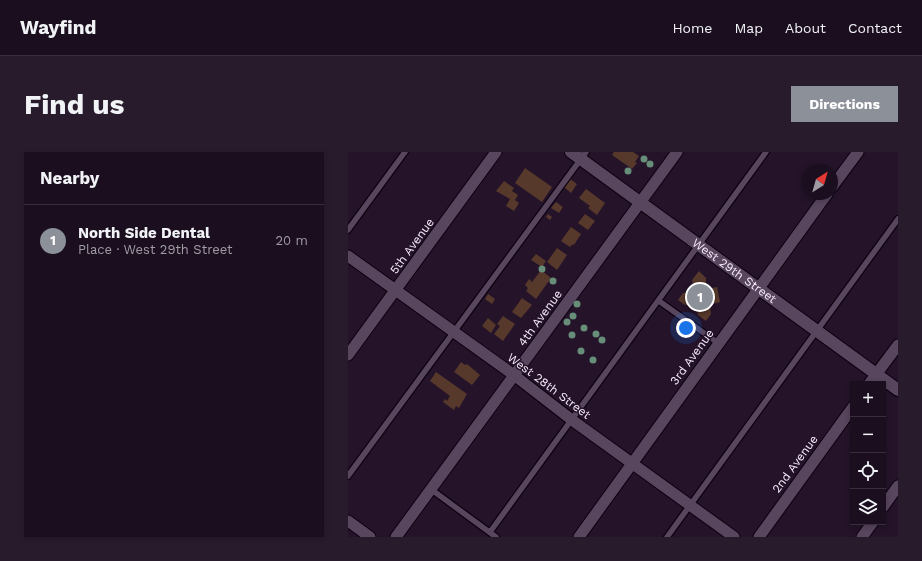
<!DOCTYPE html>
<html lang="en">
<head>
<meta charset="utf-8">
<style>
  :root { --surface:#1b0e1f; --page:#281c2c; --text:#f1f3f6; --muted:#a09ca4; --line:#392e3d; --accent:#8c9099 }
  body { margin:0; font-family:"Work Sans",sans-serif; background:var(--page); color:var(--text) }
  .controls { position:absolute; right:12px; bottom:12px; display:grid; overflow:hidden; border-radius:0px; box-shadow:0 2px 6px #0003 }
  .controls button { width:36px; height:36px; display:grid; place-items:center; padding:0; border:0; border-bottom:1px solid var(--line); background:var(--surface); color:var(--text); font:20px sans-serif }
  .compass { position:absolute; left:454px; top:12px; width:36px; height:36px; border-radius:50%; background:var(--surface); box-shadow:0 2px 6px #0003; rotate:37deg }
  .you { position:absolute; left:338px; top:176px; width:14px; height:14px; margin:-10px; border:3px solid #fff; border-radius:50%; background:#1a73e8; box-shadow:0 0 0 6px #1a73e833 }
  .badge { display:grid; place-items:center; width:26px; height:26px; border-radius:50%; background:var(--accent); color:#fff; font-size:13px; font-weight:700 }
  .pin { position:absolute; translate:-50% -50%; border:2px solid #fff; box-shadow:0 1px 4px #0006 }
  .list { margin:0; padding:0; list-style:none }
  h2 { display:flex; justify-content:space-between; align-items:center; height:52px; margin:0; padding:0 16px; font-size:17px }
  h2 small { font-size:13px; font-weight:400; color:var(--muted) }
  .list li { display:grid; grid-template-columns:26px 1fr auto; gap:12px; align-items:center; box-sizing:border-box; height:72px; padding:0 16px; border-top:1px solid var(--line) }
  .list b { display:block; font-size:15px; white-space:nowrap }
  .list p { margin:0; font-size:13px; white-space:nowrap; color:var(--muted) }
  .list em { font-size:13px; font-style:normal; color:var(--muted) }
  .icon { flex:none; width:22px; height:22px; fill:none; stroke:currentColor; stroke-width:2; stroke-linecap:round; stroke-linejoin:round }
  .map { position:relative; flex:none; width:550px; height:385px; overflow:hidden; border-radius:0px }
  header { display:flex; align-items:center; gap:24px; box-sizing:border-box; height:56px; padding:0 20px; background:var(--surface); border-bottom:1px solid var(--line) }
  header strong { font-size:19px }
  nav { display:flex; gap:22px; margin-inline-start:auto; font-size:14px }
  .intro { display:flex; align-items:center; justify-content:space-between; box-sizing:border-box; height:96px; padding:0 24px }
  h1 { margin:0; font-size:28px }
  .button { padding:10px 18px; border-radius:0px; background:var(--accent); color:#fff; font-size:14px; font-weight:700 }
  main { display:flex; gap:24px; padding:0 24px }
  aside { flex:1; background:var(--surface); border-radius:0px; box-shadow:0 2px 6px #0003 }
  .map>svg:first-child { display:block }
  .building { fill:#57392b }
  .lines { fill:none; stroke-linecap:round; stroke-linejoin:round }
  .lane-casing { stroke:#0c0111; stroke-width:8 }
  .street-casing { stroke:#0c0111; stroke-width:13 }
  .secondary-casing { stroke:#0c0111; stroke-width:14 }
  .lane { stroke:#58455e; stroke-width:5.5 }
  .street { stroke:#58455e; stroke-width:11 }
  .secondary { stroke:#58455e; stroke-width:12 }
  .tree { fill:#668e79 }
  .labels { text-anchor:middle; dominant-baseline:central; stroke-width:3; stroke-linejoin:round; paint-order:stroke }
  .street-label { font-size:12px; fill:#f9edfd; stroke:#241329 }
</style>
</head>
<body>
<header>
<strong>Wayfind</strong>
<nav><a>Home</a><a>Map</a><a>About</a><a>Contact</a></nav>
</header>
<div class="intro"><h1>Find us</h1><a class="button">Directions</a></div>
<main>
<aside>
<h2>Nearby<small></small></h2>
<ul class="list">
<li><span class="badge">1</span><div><b>North Side Dental</b><p>Place · West 29th Street</p></div><em>20 m</em></li>
</ul>
</aside>
<div class="map">
<svg width="550" height="385" viewBox="0 0 550 385">
  <rect width="100%" height="100%" fill="#241329"/>
  <path class="building" d="M266,0H285L291,4L287,10L289,11L284,17L264,3Z
    M177,16L204,35L194,50L167,31Z
    M222,27L229,32L223,41L216,35Z
    M156,29L166,36L164,39L170,43L167,48L171,51L166,59L158,54L162,47L148,39Z
    M238,37L257,51L249,63L240,56L242,54L231,46Z
    M208,50L215,55L211,61L203,56Z
    M200,62L204,65L202,68L198,65Z
    M237,62L247,69L240,78L230,71Z
    M223,75L233,82L226,93L225,92L222,95L213,89Z
    M209,96L219,103L209,118L199,110Z
    M188,102L198,109L194,115L183,108Z
    M193,118L203,126L188,147L178,139L180,136L177,133L181,127L184,130Z
    M351,119L358,126V137L369,135L372,150L362,153L363,162L358,169L350,163L348,152L337,153L330,148L335,141L346,139L344,128Z
    M140,142L147,147L144,152L137,147Z
    M174,146L184,153L173,166L164,160Z
    M155,164L167,172L155,189L146,182L152,174L149,172Z
    M140,166L148,173L143,181L134,174Z
    M113,210L117,213L119,212L132,223L124,233L106,220Z
    M88,220L119,242L111,256L108,254L106,258L95,250L97,247L99,249L102,244L82,229Z"/>
  <g class="lines">
    <defs>
      <path id="lane" d="M0,78L57,0
        M311,149L370,191
        M0,324L238,0
        M84,338L148,385
        M142,380L418,0
        M319,385L550,67"/>
      <path id="street" d="M484,35L510,0
        M0,104L166,223L224,268L386,385
        M0,203L148,0
        M521,232L550,193
        M535,355L550,334
        M0,369L22,385
        M48,385L329,0
        M231,385L479,42
        M411,385L505,255
        M514,385L525,370"/>
      <g id="secondary">
        <path id="s1" d="M223,0L550,238"/>
      </g>
    </defs>
    <use href="#lane" class="lane-casing"/>
    <use href="#street" class="street-casing"/>
    <use href="#secondary" class="secondary-casing"/>
    <use href="#lane" class="lane"/>
    <use href="#street" class="street"/>
    <use href="#secondary" class="secondary"/>
  </g>
  <g class="tree">
    <circle cx="296" cy="7" r="3.5"/>
    <circle cx="302" cy="12" r="3.5"/>
    <circle cx="280" cy="19" r="3.5"/>
    <circle cx="194" cy="117" r="3.5"/>
    <circle cx="205" cy="129" r="3.5"/>
    <circle cx="229" cy="152" r="3.5"/>
    <circle cx="225" cy="164" r="3.5"/>
    <circle cx="219" cy="170" r="3.5"/>
    <circle cx="236" cy="176" r="3.5"/>
    <circle cx="248" cy="182" r="3.5"/>
    <circle cx="224" cy="183" r="3.5"/>
    <circle cx="254" cy="188" r="3.5"/>
    <circle cx="233" cy="199" r="3.5"/>
    <circle cx="245" cy="208" r="3.5"/>
  </g>
  <g class="labels">
    <g class="street-label">
      <text transform="translate(64 94) rotate(-54)">5th Avenue</text>
      <text stroke="none"><textPath href="#s1" startOffset="202">West 29th Street</textPath></text>
      <text transform="translate(192 166) rotate(-54)">4th Avenue</text>
      <text transform="translate(344 205) rotate(-54)">3rd Avenue</text>
      <text transform="translate(201 234) rotate(37)">West 28th Street</text>
      <text transform="translate(447 312) rotate(-54)">2nd Avenue</text>
    </g>
  </g>
</svg>
<div class="controls">
<button>+</button>
<button>−</button>
<button><svg class="icon" aria-label="locate" viewBox="0 0 24 24"><circle cx="12" cy="12" r="6"/><path d="M12 2v4M12 18v4M2 12h4M18 12h4"/></svg></button>
<button><svg class="icon" aria-label="layers" viewBox="0 0 24 24"><path d="M12 4l9 5-9 5-9-5zM3 14l9 5 9-5"/></svg></button>
</div>
<svg class="compass" viewBox="-18 -18 36 36"><path d="M0-13l5 13h-10z" fill="#e53935"/><path d="M0 13l5-13h-10z" fill="#a09ca4"/></svg>
<div class="you"></div>
<div class="pin badge" style="left:352px;top:145px">1</div>
</div>
</main>
</body>
</html>
